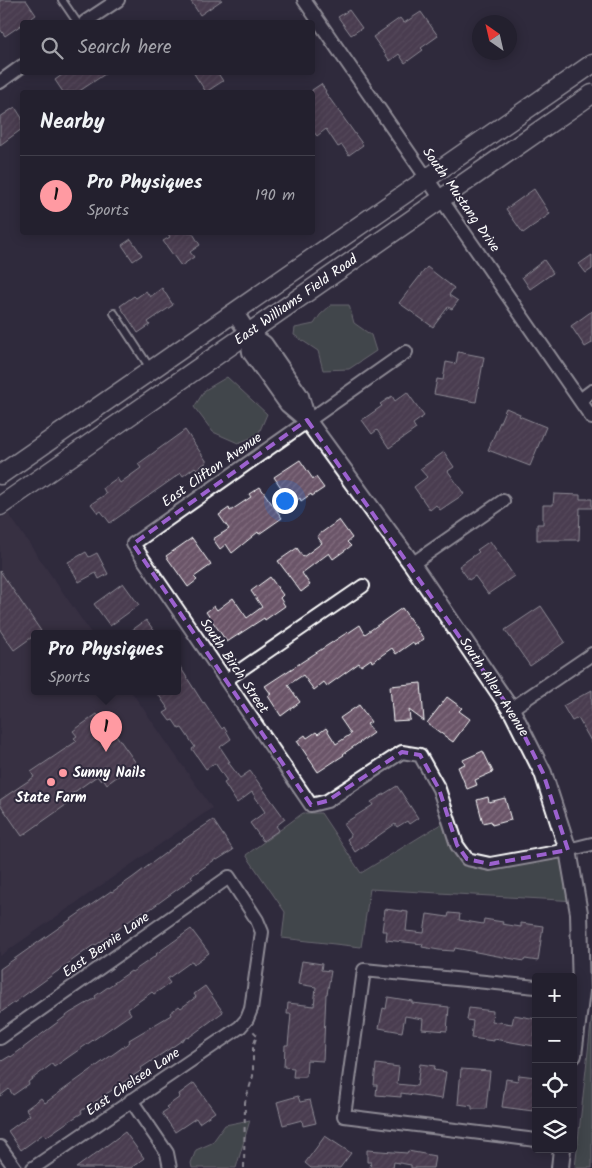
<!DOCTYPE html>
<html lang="en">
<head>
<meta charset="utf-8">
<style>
  :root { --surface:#23202e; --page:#2b2836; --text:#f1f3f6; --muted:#a3a3aa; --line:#403e4a; --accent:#ff9aa2 }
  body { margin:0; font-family:Kalam,sans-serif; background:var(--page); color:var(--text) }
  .controls { position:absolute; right:15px; bottom:15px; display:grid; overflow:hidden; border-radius:5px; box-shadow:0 2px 12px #0003 }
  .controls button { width:45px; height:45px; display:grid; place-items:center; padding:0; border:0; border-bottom:1px solid var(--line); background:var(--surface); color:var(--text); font:25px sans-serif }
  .compass { position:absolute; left:472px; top:15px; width:45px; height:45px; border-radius:50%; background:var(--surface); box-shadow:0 2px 12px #0003; rotate:326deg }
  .you { position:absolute; left:284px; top:500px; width:18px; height:18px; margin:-12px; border:4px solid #fff; border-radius:50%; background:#1a73e8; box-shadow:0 0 0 8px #1a73e833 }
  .badge { display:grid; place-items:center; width:32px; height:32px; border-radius:50%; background:var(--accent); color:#111; font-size:16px; font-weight:700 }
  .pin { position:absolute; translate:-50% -41px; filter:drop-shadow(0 1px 2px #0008) }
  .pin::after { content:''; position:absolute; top:26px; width:18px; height:15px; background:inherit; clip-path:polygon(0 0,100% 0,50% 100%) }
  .popup { position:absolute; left:31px; top:630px; width:150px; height:65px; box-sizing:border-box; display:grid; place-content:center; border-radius:5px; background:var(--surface); filter:drop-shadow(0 1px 4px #0005); font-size:16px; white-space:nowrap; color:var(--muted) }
  .popup b { font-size:19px; color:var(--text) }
  .popup::after { content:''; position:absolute; left:50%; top:100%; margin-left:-10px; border:10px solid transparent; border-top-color:var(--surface) }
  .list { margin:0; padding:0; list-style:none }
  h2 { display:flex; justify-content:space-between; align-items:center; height:65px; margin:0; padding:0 20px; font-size:21px }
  h2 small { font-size:16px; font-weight:400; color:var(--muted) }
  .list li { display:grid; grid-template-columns:32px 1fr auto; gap:15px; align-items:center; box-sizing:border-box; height:80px; padding:0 20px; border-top:1px solid var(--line) }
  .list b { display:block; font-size:19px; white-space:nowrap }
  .list p { margin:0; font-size:16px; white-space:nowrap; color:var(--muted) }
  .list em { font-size:16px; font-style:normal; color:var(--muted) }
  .icon { flex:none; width:28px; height:28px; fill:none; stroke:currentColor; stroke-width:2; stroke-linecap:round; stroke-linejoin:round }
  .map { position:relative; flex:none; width:592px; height:1168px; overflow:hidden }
  .search { position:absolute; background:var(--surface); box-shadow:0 2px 12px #0003; left:20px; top:20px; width:295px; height:55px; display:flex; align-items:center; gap:12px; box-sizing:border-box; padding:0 18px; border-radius:5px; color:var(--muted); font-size:19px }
  .panel { position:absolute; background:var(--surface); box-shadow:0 2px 12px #0003; left:20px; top:90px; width:295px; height:145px; border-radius:5px }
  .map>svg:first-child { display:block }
  .built { fill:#41374a }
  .green { fill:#59675d; stroke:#acb3ae }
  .building { fill:url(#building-hatch); stroke:#fff }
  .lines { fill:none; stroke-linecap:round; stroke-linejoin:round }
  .service-casing { stroke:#fff; stroke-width:10 }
  .minor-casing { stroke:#fff; stroke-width:16 }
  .tertiary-casing { stroke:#fff; stroke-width:20 }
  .secondary-casing { stroke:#fff; stroke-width:21 }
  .path { stroke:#fff; stroke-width:2; stroke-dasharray:5 4; stroke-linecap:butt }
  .service { stroke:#2f2a3d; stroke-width:6 }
  .minor { stroke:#2f2a3d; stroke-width:12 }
  .tertiary { stroke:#2f2a3d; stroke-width:16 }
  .secondary { stroke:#2f2a3d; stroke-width:18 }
  .marked { fill:none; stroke:#9c61cf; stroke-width:4; stroke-dasharray:10 6; stroke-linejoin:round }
  .poi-dot { fill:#ff9aa2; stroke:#2f2a3d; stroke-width:2 }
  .labels { text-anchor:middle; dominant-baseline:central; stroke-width:4; stroke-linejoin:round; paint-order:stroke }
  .street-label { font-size:14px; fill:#fff; stroke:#2f2a3d }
  .poi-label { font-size:14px; font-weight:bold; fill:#fff; stroke:#2f2a3d; text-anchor:start }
</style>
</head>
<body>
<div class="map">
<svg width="592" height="1168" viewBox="0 0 592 1168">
  <defs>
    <pattern id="building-hatch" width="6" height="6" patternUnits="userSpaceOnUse" patternTransform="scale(1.25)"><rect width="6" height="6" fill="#6b5468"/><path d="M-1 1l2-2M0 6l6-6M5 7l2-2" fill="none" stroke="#816e7f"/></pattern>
  </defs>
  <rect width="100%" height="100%" fill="#2f2a3d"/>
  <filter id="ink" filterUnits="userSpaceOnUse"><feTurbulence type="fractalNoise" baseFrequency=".02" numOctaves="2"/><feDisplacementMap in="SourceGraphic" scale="10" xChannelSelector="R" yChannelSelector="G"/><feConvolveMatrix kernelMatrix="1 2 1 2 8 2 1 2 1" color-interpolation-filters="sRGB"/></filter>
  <g filter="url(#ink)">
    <path class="built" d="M8,513L91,633H35V691H131L212,808L0,956V519Z"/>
    <path class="green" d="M331,305H349L354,323L371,335L376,351L349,369L323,370L318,351L294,335L295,328L314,324L320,315Z
      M227,377L267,414L258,435L238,443L213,432L194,407L205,390Z
      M303,813H321L361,873L449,819L467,859L490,864L568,850L577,901L370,889L361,947L282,938L285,912L246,855Z
      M592,1015V1168H575Z
      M250,1120L236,1168H192L191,1163L196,1150L212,1143L225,1125Z"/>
    <path class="building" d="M0,0H26L36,15L5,36L0,29Z
      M190,0H222L200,15Z
      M349,10L362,28L351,35L338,17Z
      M421,12L438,36L421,48L423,50L405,63L399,54L390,61L373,37L400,18L404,23Z
      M66,72H108L78,92H63L55,80Z
      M193,72H217L223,81L206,92Z
      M321,84L326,91L325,92L363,145L349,155L342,145L338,147L326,129L317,136L312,130V90Z
      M15,107L22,118V129L0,145V117Z
      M534,189L550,214L523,233L506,209Z
      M167,232H192L200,245L190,252L194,257L181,266L163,241L170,237Z
      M131,239L142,255L133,261L122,245Z
      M592,255V269L586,273L579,264Z
      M544,260L553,273L530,289L522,277Z
      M427,267L454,288L449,295L458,301L452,309L448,307L433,327L399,303Z
      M162,288L173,305L148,322L150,325L138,333L120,306L134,296L136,298L146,291L150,297Z
      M592,311V343L585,347L571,326Z
      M458,352L484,357L476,402L434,394L437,379L443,380L446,362L456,364Z
      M407,392L424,416L413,424L416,429L389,448L377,430L372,434L362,420L382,406L380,404L392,396L395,401Z
      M506,408L520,414L519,416L546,427L530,466L488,450Z
      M185,430L207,462L197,469L195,467L183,476L181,473L110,523L101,511L98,513L91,504L106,494L103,488L117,478L120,483L141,468L138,464Z
      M444,452L454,467L448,471L464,494L440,510L436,505L430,510L414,487L427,477L420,469Z
      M300,460L313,479L316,477L324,488L312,496L311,494L301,501L300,498L292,504L274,477Z
      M260,487L282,518L259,534L258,532L232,553L226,544L220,549L213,539L229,529L219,515L229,508L230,511L251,497L249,494Z
      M554,494L580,495V499H592V508H580L579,540H537V524H543V505H553Z
      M339,520L352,538L347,542L351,546L333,559L329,553L302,573L310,585L301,592L278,561L297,548L303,557L322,543L317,536Z
      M192,538L211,565L194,577L197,580L188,587L166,556Z
      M490,541L514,576L488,594L475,576L469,580L459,566L479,552L477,550Z
      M86,552L89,557L97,553L108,574L99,579L96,573L79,582L68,562Z
      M0,571L41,631L35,633V635L14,650L0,630Z
      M270,577L283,595L280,598L285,606L265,620L264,618L227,642L206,612L214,606L217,610L233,598L247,618L262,607L251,591Z
      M123,583L139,605L110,626L94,604Z
      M541,606L565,642L530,666L505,630Z
      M402,608L424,639L415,645L413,642L396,654L392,648L372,662L371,659L361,666L359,663L327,686L324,682L314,690L303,675L288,685L300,702L281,716L268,696L271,694L265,686L348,632V633L360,625L365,634Z
      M146,620L156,633H128Z
      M177,662L203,703L204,702L222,729L224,727L231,739L220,747L230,762H228L240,778L250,771L285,819L276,826L279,830L263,841L250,823L265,812L252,792L237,803L224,783L227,781L215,763L206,769L192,749L195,747L182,728L179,729L173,720L170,721L164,713L169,710L156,691H177Z
      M421,683L424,721L409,710L410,720L393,721L390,686Z
      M592,690V743L578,718L572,721L563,706Z
      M447,697L462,708L459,711L470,719L453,742L427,723Z
      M359,705L371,722L367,724L373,733L343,754L344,755L318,772L297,741L305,735L307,738L316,732L318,734L326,728L336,744L351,734L340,718Z
      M97,714L101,720L104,718L136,763L107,784L103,778L100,780L97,776L63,800L66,805L22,836L0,804V800L34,777L31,772L77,741L74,738L77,736L73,731Z
      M483,751L493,772L475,780L477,785L467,789L458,767L465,764L463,760Z
      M397,786L418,818L409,824L407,821L397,827L395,824L355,852L347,839L351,836L343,824L373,805L371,802Z
      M488,797L489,802L505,798L511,820L492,825L491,821L483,823L477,800Z
      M213,820L233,850L217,860L216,859L191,876L193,878L153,907L145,913L143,911L96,945L95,944L0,1013V969L111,891L112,892L132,878L176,845Z
      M385,909L408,912L406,931L424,933L427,914L448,917L449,913L460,914L459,920L483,924L484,919L503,922L502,924L521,927V923L543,926L538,961L525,959L524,961L455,948L454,951L439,950L422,947L423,944L386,940L387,931H382Z
      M191,929L209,953L194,964L192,961L167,979L170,983L154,994L152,992L128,1009L131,1014L54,1067L52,1064L28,1082L29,1084L13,1095L9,1089L0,1096V1062L10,1056L11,1057L70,1013L96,998L95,996L131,971L132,972L157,955L156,954Z
      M302,961L322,964L321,970L331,971L327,994H326L323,1061L307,1060L306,1077H293L294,1068L284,1067L285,1045H288L291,1014H287L288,1003L314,1006L316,987L298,984Z
      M205,986L223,1012L188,1038L187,1037L141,1068L142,1070L81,1111L82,1113L66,1123L46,1137L43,1134L21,1150L8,1131L30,1115L26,1109L41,1098L45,1103L130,1042L129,1040L171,1015L170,1013L179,1006L181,1008L196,997L194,994Z
      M388,997L412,1001V1003L449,1007L447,1031L422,1029L423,1019L405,1016L402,1032L379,1028L383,1008L386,1009Z
      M469,1008L493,1011L492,1021L512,1024L514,1015L536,1019L534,1046L494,1039V1041L471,1038L473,1021L467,1020Z
      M376,1064L399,1067L397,1084L417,1086L420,1064L435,1066L434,1070L446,1072L442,1099L401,1093V1097L376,1095L377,1085H374Z
      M461,1069L490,1071L486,1109H472V1106L458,1104Z
      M519,1075L536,1077L533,1111L502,1107L506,1079L518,1081Z
      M194,1083L215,1112L199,1123L196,1118L175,1132L162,1113L168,1109L166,1107L180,1097L179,1094Z
      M298,1096L300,1102L310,1100L316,1123L303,1126L302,1120L283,1125L277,1102Z
      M125,1132L144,1158L131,1168H76Z
      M325,1136L351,1153L340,1168H311L305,1163Z
      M367,1150L407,1153L408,1151L435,1156L433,1168H411V1165L394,1162L393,1168H370L371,1162H367Z"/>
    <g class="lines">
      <defs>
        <path id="service" d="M62,0L77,22
          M114,313L150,368"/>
        <path id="minor" d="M304,0L592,418
          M85,22L118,0
          M0,82L22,66
          M406,352L133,544L311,805L327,801L402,752L420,755L439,789L457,845L467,859L490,864L568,850L592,844
          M580,400L592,391
          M412,564L503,501
          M226,680L363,586
          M511,709L592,654
          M536,987L364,970L344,1116L536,1140
          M0,1038L229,877L257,920L262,932L251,1009L247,1019L240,1027L33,1168
          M131,1100L167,1153L170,1168
          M0,1147L15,1168"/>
        <path id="tertiary" d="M235,313L248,333L264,344L300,396L307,420
          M248,333L251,352L288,404L307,420L412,564L513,713L543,773L568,850L579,913L581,991L573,1055
          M560,1168L562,1149"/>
        <path id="secondary" d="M0,475L592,64
          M0,506L592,94"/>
      </defs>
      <use href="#service" class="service-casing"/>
      <use href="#minor" class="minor-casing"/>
      <use href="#tertiary" class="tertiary-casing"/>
      <use href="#secondary" class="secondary-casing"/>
      <path class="path" d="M244,1168L245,1102L253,1076V1047L257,1035L253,1031"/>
      <use href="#service" class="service"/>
      <use href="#minor" class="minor"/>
      <use href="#tertiary" class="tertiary"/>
      <use href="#secondary" class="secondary"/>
    </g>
  </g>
  <path d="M0 0H592V1168H0ZM307,420L513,713L543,773L568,850L490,864L467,859L457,845L439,789L420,755L402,752L327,801L311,805L133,544Z" fill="#2f2a3d" fill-opacity=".55" fill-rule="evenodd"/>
  <path class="marked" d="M307,420L513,713L543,773L568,850L490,864L467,859L457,845L439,789L420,755L402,752L327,801L311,805L133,544Z"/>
  <g class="poi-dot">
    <circle cx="63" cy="773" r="5"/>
    <circle cx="51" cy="782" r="5"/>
  </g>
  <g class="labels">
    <g class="street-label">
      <text transform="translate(461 200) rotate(55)">South Mustang Drive</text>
      <text transform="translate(296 300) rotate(-35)">East Williams Field Road</text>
      <text transform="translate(212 470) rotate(-35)">East Clifton Avenue</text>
      <text transform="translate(234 666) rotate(56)">South Birch Street</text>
      <text transform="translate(494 687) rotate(57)">South Allen Avenue</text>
      <text transform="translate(106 945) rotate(-35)">East Bernie Lane</text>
      <text transform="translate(133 1082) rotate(-34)">East Chelsea Lane</text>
    </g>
    <g class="poi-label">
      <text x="73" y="773">Sunny Nails</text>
      <text x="51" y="798" text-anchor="middle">State Farm</text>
    </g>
  </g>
</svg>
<div class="controls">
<button>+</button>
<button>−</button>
<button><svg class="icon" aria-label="locate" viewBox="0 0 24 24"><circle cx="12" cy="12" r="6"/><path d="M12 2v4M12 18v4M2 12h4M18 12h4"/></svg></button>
<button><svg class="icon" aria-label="layers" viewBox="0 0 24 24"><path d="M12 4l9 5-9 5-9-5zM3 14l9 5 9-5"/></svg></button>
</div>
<svg class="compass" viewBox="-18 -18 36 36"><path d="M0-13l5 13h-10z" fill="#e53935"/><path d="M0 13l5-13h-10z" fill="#a3a3aa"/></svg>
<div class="you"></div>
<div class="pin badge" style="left:106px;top:752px">1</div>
<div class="popup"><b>Pro Physiques</b>Sports</div>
<div class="search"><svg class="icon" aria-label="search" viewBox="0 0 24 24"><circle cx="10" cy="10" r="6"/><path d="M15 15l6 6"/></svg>Search here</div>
<section class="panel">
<h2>Nearby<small></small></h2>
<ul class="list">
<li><span class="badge">1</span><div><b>Pro Physiques</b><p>Sports</p></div><em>190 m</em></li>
</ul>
</section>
</div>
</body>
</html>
